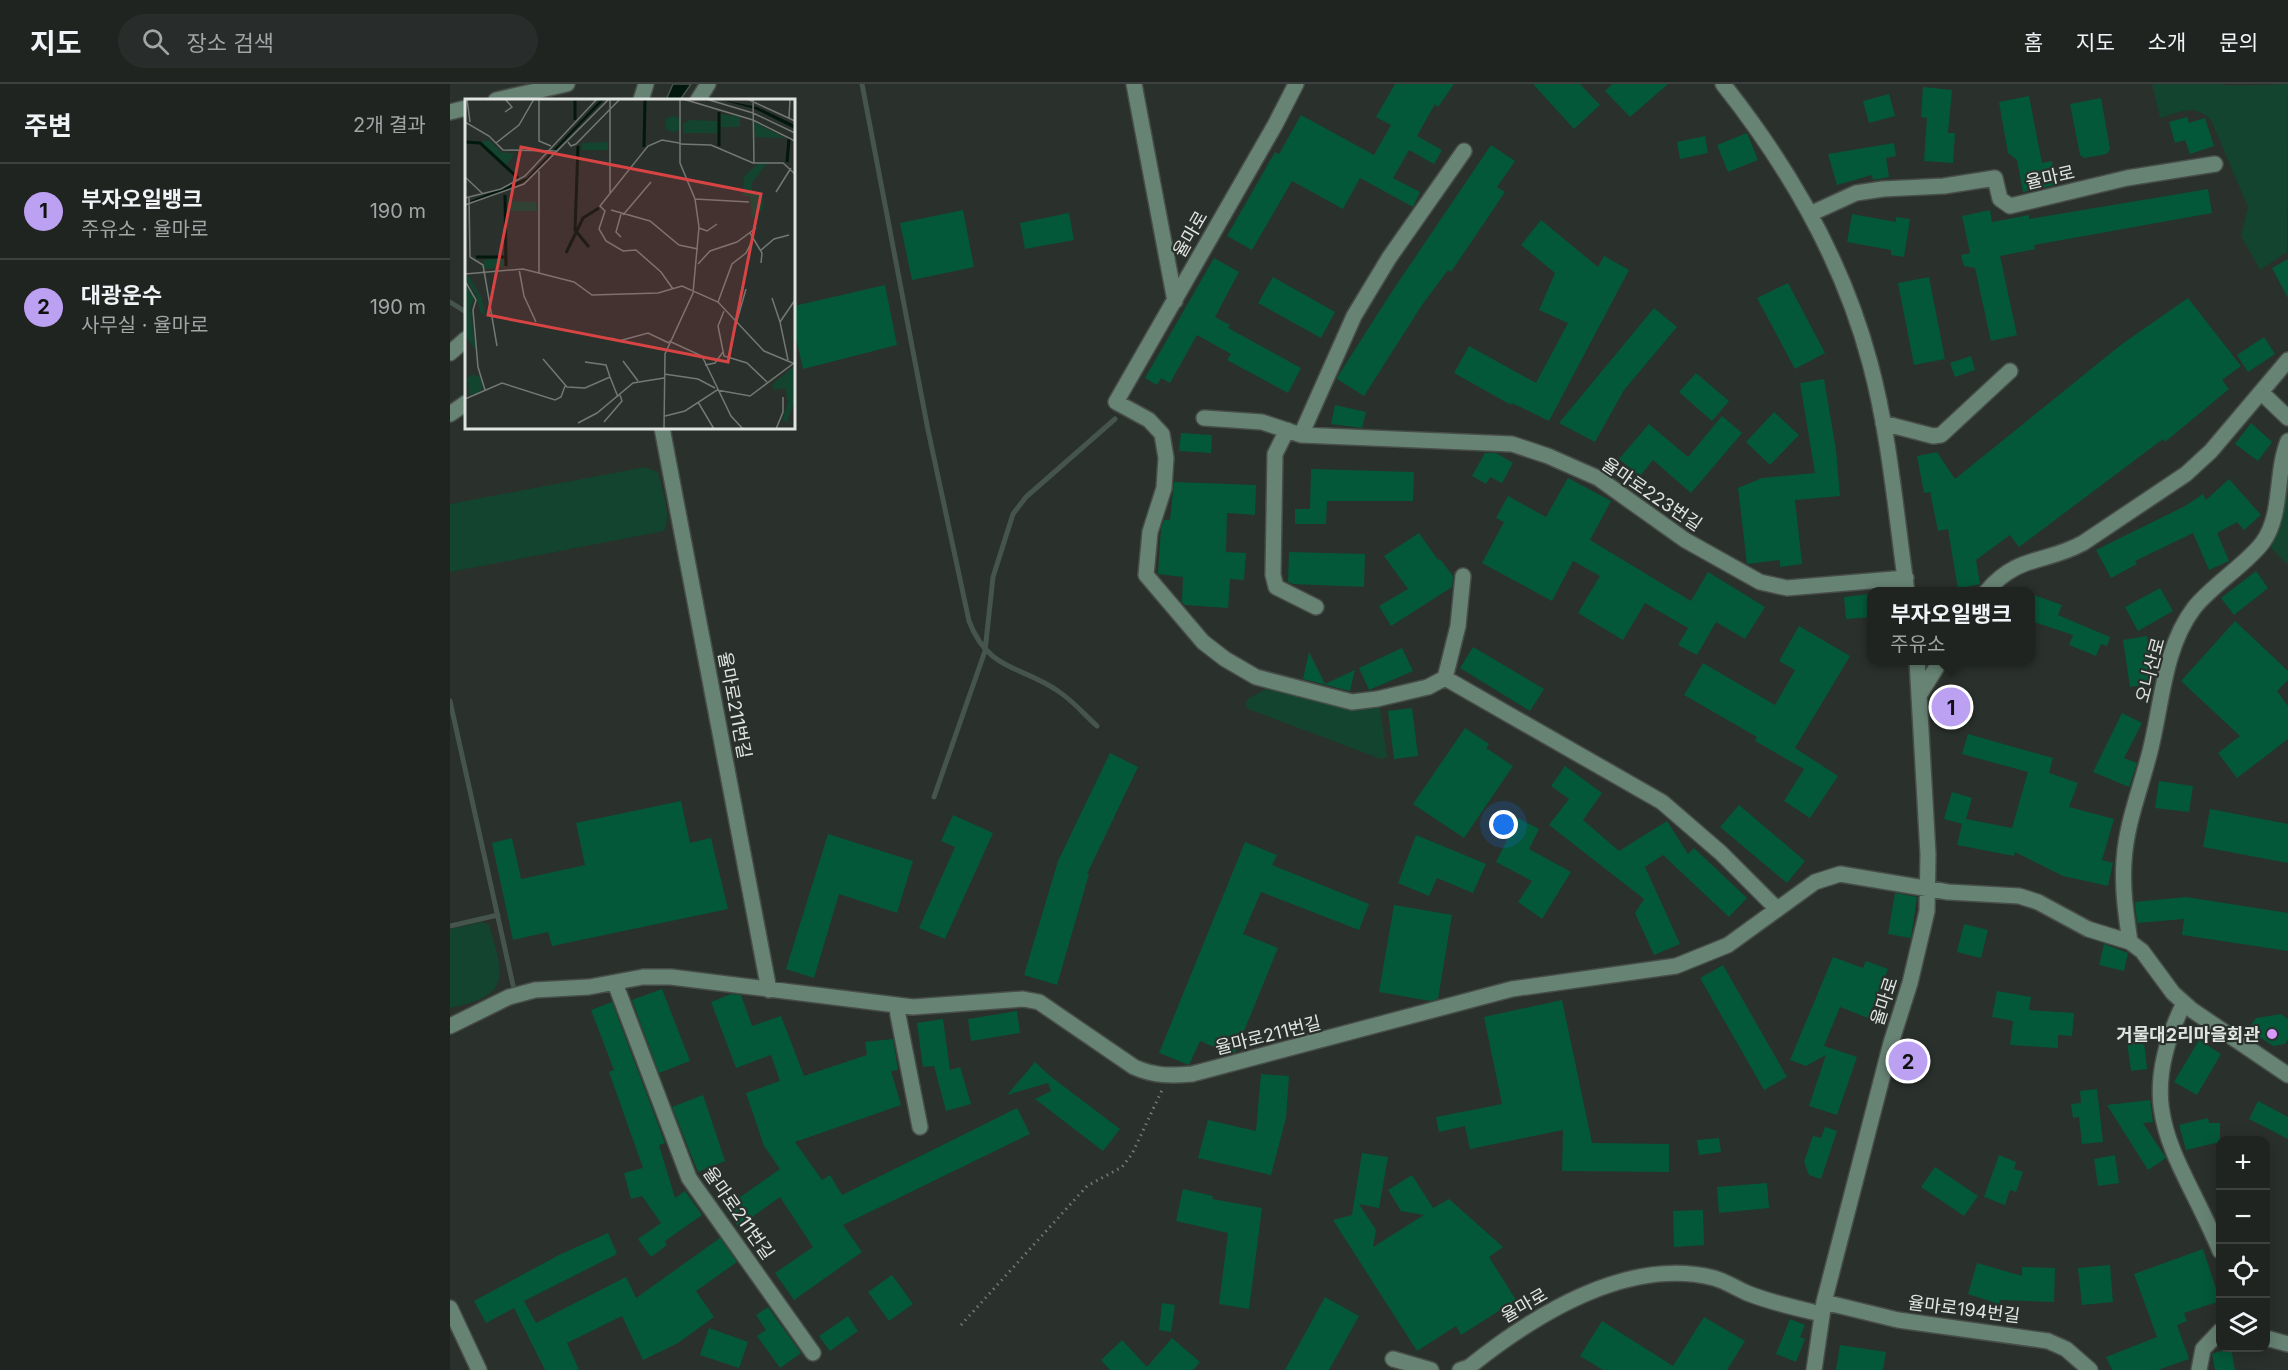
<!DOCTYPE html>
<html lang="ko">
<head>
<meta charset="utf-8">
<style>
  :root { --surface:#202421; --page:#282c2a; --text:#f1f3f6; --muted:#a2a4a5; --line:#3d413f; --accent:#bca0f2 }
  body { margin:0; font-family:Inter,"Noto Sans KR",sans-serif; background:var(--page); color:var(--text) }
  .controls { position:absolute; right:18px; bottom:18px; display:grid; overflow:hidden; border-radius:12px; box-shadow:0 3px 15px #0003 }
  .controls button { width:54px; height:54px; display:grid; place-items:center; padding:0; border:0; border-bottom:2px solid var(--line); background:var(--surface); color:var(--text); font:30px sans-serif }
  .you { position:absolute; left:1054px; top:741px; width:21px; height:21px; margin:-15px; border:4px solid #fff; border-radius:50%; background:#1a73e8; box-shadow:0 0 0 9px #1a73e833 }
  .badge { display:grid; place-items:center; width:39px; height:39px; border-radius:50%; background:var(--accent); color:#111; font-size:20px; font-weight:700 }
  .pin { position:absolute; translate:-50% -50%; border:3px solid #fff; box-shadow:0 2px 6px #0006 }
  .popup { position:absolute; left:1417px; top:503px; width:168px; height:78px; box-sizing:border-box; display:grid; place-content:center; border-radius:12px; background:var(--surface); filter:drop-shadow(0 2px 4px #0005); font-size:20px; white-space:nowrap; color:var(--muted) }
  .popup b { font-size:22px; color:var(--text) }
  .popup::after { content:''; position:absolute; left:50%; top:100%; margin-left:-12px; border:12px solid transparent; border-top-color:var(--surface) }
  .list { margin:0; padding:0; list-style:none }
  h2 { display:flex; justify-content:space-between; align-items:center; height:78px; margin:0; padding:0 24px; font-size:26px }
  h2 small { font-size:20px; font-weight:400; color:var(--muted) }
  .list li { display:grid; grid-template-columns:39px 1fr auto; gap:18px; align-items:center; box-sizing:border-box; height:96px; padding:0 24px; border-top:2px solid var(--line) }
  .list b { display:block; font-size:22px; white-space:nowrap }
  .list p { margin:0; font-size:20px; white-space:nowrap; color:var(--muted) }
  .list em { font-size:20px; font-style:normal; color:var(--muted) }
  .icon { flex:none; width:33px; height:33px; fill:none; stroke:currentColor; stroke-width:2; stroke-linecap:round; stroke-linejoin:round }
  .map { position:relative; flex:none; width:1838px; height:1286px; overflow:hidden }
  header { display:flex; align-items:center; gap:36px; box-sizing:border-box; height:84px; padding:0 30px; background:var(--surface); border-bottom:2px solid var(--line) }
  header strong { font-size:28px }
  nav { display:flex; gap:33px; margin-inline-start:auto; font-size:21px }
  .search { width:420px; height:54px; background:var(--page); display:flex; align-items:center; gap:15px; box-sizing:border-box; padding:0 21px; border-radius:33px; color:var(--muted); font-size:22px }
  main { display:flex }
  aside { flex:1; background:var(--surface) }
  .map>svg:first-child { display:block }
  .green { fill:#13442f }
  .water { fill:#02170d; stroke:#45544d; stroke-width:1.5 }
  .lines { fill:none; stroke-linecap:round; stroke-linejoin:round }
  .stream { stroke:#45544d; stroke-width:5 }
  .building { fill:#04583a }
  .minor-casing { stroke:#474d49; stroke-width:18 }
  .path { stroke:#747976; stroke-width:3; stroke-dasharray:1.5 4.5; stroke-linecap:butt }
  .minor { stroke:#678374; stroke-width:15 }
  .poi-dot { fill:#d69bfa; stroke:#2a302c; stroke-width:2 }
  .labels { text-anchor:middle; dominant-baseline:central; stroke-width:4.5; stroke-linejoin:round; paint-order:stroke }
  .street-label { font-size:18px; fill:#e0e4e2; stroke:#2a302c }
  .poi-label { font-size:18px; font-weight:bold; fill:#e0e4e2; stroke:#2a302c; text-anchor:end }
  .inset-river { fill:none; stroke:#02170d; stroke-width:3 }
  .inset-road { fill:none; stroke:#737875; stroke-width:1.5 }
  .view { fill:#d84444; fill-opacity:0.15; stroke:#d84444; stroke-width:3 }
  .inset-edge { fill:none; stroke:#e0e4e2; stroke-width:3 }
</style>
</head>
<body>
<header>
<strong>지도</strong>
<div class="search"><svg class="icon" aria-label="search" viewBox="0 0 24 24"><circle cx="10" cy="10" r="6"/><path d="M15 15l6 6"/></svg>장소 검색</div>
<nav><a>홈</a><a>지도</a><a>소개</a><a>문의</a></nav>
</header>
<main>
<aside>
<h2>주변<small>2개 결과</small></h2>
<ul class="list">
<li><span class="badge">1</span><div><b>부자오일뱅크</b><p>주유소 · 율마로</p></div><em>190 m</em></li>
<li><span class="badge">2</span><div><b>대광운수</b><p>사무실 · 율마로</p></div><em>190 m</em></li>
</ul>
</aside>
<div class="map">
<svg width="1838" height="1286" viewBox="0 0 1838 1286">
  <rect width="100%" height="100%" fill="#2a302c"/>
  <path class="green" d="M1702,0H1772C1776,3 1827,0 1838,0L1837,168L1810,186L1791,152L1798,123L1761,36C1745,19 1730,28 1710,34Z
    M1838,377V481L1822,465L1820,457Z
    M195,383L208,388C212,405 222,431 214,447L0,488V420Z
    M816,605L902,626L930,624L937,673L931,675L798,625L795,621L799,614Z
    M33,838L39,841C54,892 62,912 0,924V845Z"/>
  <path class="water" d="M223,0H241L230,16H216Z"/>
  <g class="lines">
    <path class="stream" d="M412,0L478,346L519,537C538,587 570,581 608,607C622,616 634,630 647,642
      M0,218L16,228
      M0,617L63,901
      M484,713L535,567L543,493L563,430L576,413L665,335
      M0,842L48,831"/>
  </g>
  <path class="building" d="M945,0H1004L988,23L985,20L967,52L992,66L984,80L959,66L943,94L970,108L963,123L910,94L893,125L842,97L802,166L777,152L825,68L829,70L851,31L924,71L941,41L926,33Z
    M1083,0H1130L1150,21L1124,45Z
    M1162,0H1218L1180,33L1155,7Z
    M1473,3L1502,6L1498,49H1505L1503,79L1474,77L1477,34L1471,33Z
    M1439,10L1445,32L1419,39L1413,17Z
    M1579,12L1592,79L1602,77L1606,101L1573,108L1567,76L1558,69L1549,18Z
    M1651,14L1660,65L1657,70L1634,74L1630,71L1620,20Z
    M1737,33L1739,39L1755,34L1764,62L1740,70L1735,56L1725,59L1719,38Z
    M1297,49L1308,76L1278,88L1267,61Z
    M1255,52L1258,69L1230,75L1227,58Z
    M1444,59L1446,72L1436,74L1439,93L1423,96L1422,91L1387,101L1378,70Z
    M1041,61L1065,77L1047,103L1055,108L1001,188L998,186L972,221L914,312L887,295L888,292L941,209Z
    M1758,105L1762,129L1584,161L1585,165L1550,172L1567,251L1541,257L1525,184L1514,182L1511,171L1520,169L1512,132L1540,126L1542,138L1579,131V135Z
    M513,126L524,183L462,196L450,139Z
    M619,129L624,156L575,165L570,139Z
    M1402,130L1446,138V133L1460,135L1454,173L1441,171V166L1397,158Z
    M1091,136L1148,183L1154,172L1179,186L1099,337L1062,319L1061,321L1004,289L1019,262L1086,299L1118,239L1089,226L1105,189L1071,161Z
    M764,174L789,188L765,233L780,241L778,244L851,284L838,309L777,276L781,270L747,251L720,299L711,294L707,301L695,294Z
    M1838,175V214L1822,184Z
    M823,193L885,228L871,254L808,219Z
    M1479,193L1495,275L1464,281L1448,199Z
    M1338,199L1375,269L1345,285L1307,214Z
    M435,201L447,261L353,285L344,245V222Z
    M1738,214L1791,282L1772,296L1779,305L1715,358L1713,355L1569,463L1560,451L1526,476L1530,500L1508,505L1498,445L1488,447L1480,408L1474,409L1467,372L1487,368L1505,395L1672,260Z
    M1204,224L1227,243L1174,306L1145,358L1109,339Z
    M1814,253L1825,270L1798,288L1787,271Z
    M1521,272L1525,286L1505,293L1500,279Z
    M1246,289L1279,317L1262,337L1229,308Z
    M1374,295L1386,366L1390,412L1345,416L1352,480L1330,483V476L1297,480L1288,404L1312,394L1365,389L1350,299Z
    M885,321L916,328L912,344L881,340Z
    M1324,328L1349,351L1320,381L1296,358Z
    M1272,332L1292,349L1241,409L1203,376L1190,392L1169,375L1199,340L1238,373Z
    M1801,339L1822,358L1808,377L1785,360Z
    M731,349L762,351L761,369L729,367Z
    M1035,369H1046L1063,379L1052,399L1040,393L1036,400L1022,392Z
    M861,385L964,388L963,417H877L876,440H845V425H860Z
    M1118,394L1161,417L1140,456L1241,517L1258,488L1315,523L1295,555L1266,538L1247,571L1228,561L1238,544L1195,519L1173,556L1128,529L1150,492L1123,477L1102,517L1032,479L1054,438L1046,434L1058,412L1096,433Z
    M1779,395L1811,431L1794,446L1787,438L1767,449L1779,477L1759,486L1743,449L1685,477L1687,480L1661,494L1646,466L1735,422L1753,410L1756,416Z
    M724,398L806,401L805,431L777,429L776,468L796,469L794,496L780,495L778,524L735,521L732,518L733,493L708,490L711,444L714,436H720Z
    M969,449L988,476L990,475L1003,492L1002,503L941,542L929,522L958,505L934,472Z
    M839,468L915,470L914,503L843,500L838,498Z
    M1806,487L1818,504L1784,531L1771,514Z
    M1710,504L1723,527L1688,547L1675,523Z
    M1419,510L1421,533L1396,535L1394,513Z
    M1581,510L1612,521L1608,531L1660,553L1657,562L1651,560L1646,572L1619,561L1623,551L1581,537Z
    M1785,537L1838,587V596L1827,607L1838,622V655L1787,694L1768,669L1790,652L1731,597Z
    M1349,542L1400,572L1345,664L1388,692L1360,734L1334,717L1354,685L1305,657L1307,653L1234,611L1253,579L1325,621L1345,586L1329,577Z
    M1697,552L1704,599L1680,603L1673,556Z
    M1023,563L1094,605L1080,627L1010,584Z
    M952,564L963,587L919,606L909,584Z
    M859,568L875,600L905,586L900,607L853,595Z
    M1494,605L1509,606L1508,641L1494,640Z
    M962,624L968,672L944,675L938,627Z
    M1672,629L1692,639L1674,674L1687,679L1679,703L1643,688Z
    M1015,644L1039,660L1036,664L1063,682L1014,754L963,720Z
    M1518,650L1603,674L1599,689L1628,699L1619,723L1664,735L1652,776L1663,779L1658,802L1613,792L1565,768L1564,772L1507,761L1512,740L1494,735L1502,708L1522,714L1516,735L1562,744L1578,688L1512,670Z
    M660,669L688,683L637,790H639L607,901L574,891L608,777Z
    M1115,682L1152,709L1133,736L1169,767L1217,737L1238,770L1244,764L1297,814L1279,833L1213,771L1195,783L1230,860L1204,871L1185,829L1194,815L1099,741L1119,715L1101,702Z
    M1709,697L1743,702L1739,728L1705,724Z
    M231,717L240,759L261,754L278,825L102,862L98,848L63,856L42,759L62,754L71,795L135,781L126,739Z
    M1289,721L1355,777L1337,799L1270,743Z
    M1760,725L1838,740V779L1753,763Z
    M503,731L543,749L495,855L469,844L505,763L491,757Z
    M1068,734L1089,745L1079,765L1121,788L1092,835L1068,818L1082,797L1046,778Z
    M378,750L463,777L447,829L389,810L364,894L336,885Z
    M966,751L1036,780L1023,809L987,794L979,812L948,799Z
    M795,758L827,771L822,781L919,820L909,846L811,808L793,850L828,864L785,969L780,970L750,957L739,981L709,969Z
    M1445,809L1467,813L1461,854L1438,850Z
    M1736,813L1838,829V867L1732,851L1734,835L1687,839L1685,818Z
    M944,821L1002,831L988,915L980,917L929,908Z
    M1514,840L1538,846L1531,874L1507,868Z
    M1654,860L1678,869L1674,887L1649,881Z
    M1383,873L1413,884L1416,877L1438,885L1418,934L1390,923L1374,962L1407,973L1387,1031L1359,1022L1376,971L1356,982L1340,976Z
    M1273,881L1337,993L1314,1006L1250,894Z
    M212,905L240,977L209,989L182,916Z
    M1547,907L1581,913L1579,926L1624,929L1622,952L1608,951V964L1560,961L1563,937L1542,933Z
    M281,910L291,911L302,942L331,932L354,992L417,971L415,958L443,955L448,986L441,987L451,1021L345,1058L372,1096L380,1091L392,1111L567,1024L580,1050L393,1141L412,1168L344,1216L325,1189L363,1163L330,1113L288,1143L275,1124L330,1085L314,1062L296,1009L330,997L321,971L286,984L261,918Z
    M1112,916L1142,1059L1219,1060V1088L1112,1087L1113,1046L1020,1065L1015,1042L989,1048L986,1033L1052,1020L1034,933Z
    M162,918L215,1059L209,1061L225,1114L235,1107L252,1131L215,1157L217,1161L201,1173L188,1155L211,1139L192,1112L181,1115L174,1089L193,1084L159,988L164,986L141,926Z
    M567,927L570,949L521,957L518,935Z
    M1831,930L1838,935V955L1835,960L1823,962L1798,945L1806,934Z
    M493,935L500,986L510,983L521,1020L496,1027L484,982L473,983L467,939Z
    M1693,949L1697,985L1681,987L1676,951Z
    M1749,956L1771,970L1747,1011L1724,998Z
    M585,978L600,992L670,1045L653,1067L585,1015L601,1007L598,999L557,1011Z
    M811,990L839,992L836,1034L821,1091L748,1074L758,1036L806,1047Z
    M1647,1005L1653,1058L1632,1060L1629,1033L1623,1034L1621,1020L1631,1019L1630,1007Z
    M253,1011L275,1077L248,1088L222,1023Z
    M1700,1016L1703,1038L1693,1039L1716,1074L1698,1086L1657,1021Z
    M1808,1017L1838,1033V1055L1799,1035Z
    M1758,1034L1759,1039H1770V1058L1736,1066L1729,1041Z
    M1375,1043L1387,1047L1371,1095L1359,1091L1354,1078L1363,1052L1371,1054Z
    M1269,1054L1271,1068L1249,1071L1247,1056Z
    M912,1069L938,1073L929,1124L909,1120L926,1146L923,1163L974,1131L951,1127L938,1106L962,1091L983,1124L999,1115L1053,1163L1039,1173L1066,1216L1011,1251L1006,1242L967,1267L883,1136L902,1131Z
    M1549,1071L1566,1078L1564,1085L1573,1088L1566,1108L1560,1106L1555,1121L1534,1113Z
    M1665,1071L1669,1099L1648,1102L1644,1075Z
    M1485,1083L1528,1112L1514,1132L1471,1103Z
    M1317,1099L1319,1124L1269,1129L1267,1103Z
    M733,1105L763,1112L762,1115L812,1124L799,1225L769,1220L778,1149L726,1137Z
    M1253,1126L1254,1161L1224,1163L1223,1127Z
    M158,1149L167,1170L74,1217L86,1239L176,1193L186,1214L270,1154L287,1178L246,1207L264,1233L228,1259L193,1276L172,1232L117,1259L129,1286H95L64,1224L36,1239L24,1217L109,1171Z
    M1753,1165L1770,1217L1734,1229L1737,1237L1727,1241L1739,1275L1708,1286H1662L1656,1273L1707,1253L1684,1190Z
    M1527,1179L1572,1192V1183L1605,1184L1604,1218L1550,1216L1549,1220L1518,1210Z
    M1660,1181L1663,1218L1632,1221L1628,1184Z
    M442,1191L463,1220L439,1237L418,1208Z
    M875,1213L909,1232L879,1286H835Z
    M712,1219L725,1221L721,1248L709,1246Z
    M318,1223L351,1269L330,1284L307,1252L316,1246L306,1231Z
    M398,1232L408,1247L380,1267L369,1252Z
    M1254,1233L1295,1257L1277,1286H1153L1130,1272L1152,1237L1223,1282Z
    M1340,1235L1355,1241L1350,1253L1355,1255L1346,1278L1326,1270Z
    M259,1244L298,1258L289,1284L250,1271Z
    M722,1254L750,1278L743,1286H660L651,1276L672,1256L697,1283Z
    M1390,1261L1436,1268L1433,1286H1386Z
    M1781,1264L1785,1286H1765L1762,1270Z"/>
  <g class="lines">
    <defs>
      <path id="minor" d="M684,0L725,217
        M846,0L825,41L666,318L699,336L712,350L716,374L714,404L700,448L696,491L753,558L775,575L806,593L902,618L927,615L978,603L995,594L1212,718L1271,769L1327,825
        M1273,0C1338,82 1393,177 1420,279C1440,353 1446,432 1457,508
        M46,16L117,0
        M191,16L196,0
        M248,16L258,0
        M0,28L16,24
        M1360,130L1406,109L1433,105L1494,102L1545,94L1550,115L1560,122L1677,94L1765,80
        M0,269L16,255
        M1812,309L1838,334
        M0,330L16,319
        M754,334L812,338L851,351L1062,360L1098,372L1148,394L1235,456L1310,498L1337,504L1456,494
        M1433,339L1483,352L1491,351L1560,287
        M212,344L319,906
        M837,346L825,370L823,491L826,503L866,523
        M851,351L904,232L939,174L1014,67
        M1536,508C1568,470 1595,480 1633,459L1736,390L1761,367L1838,276
        M995,594L1008,542L1013,492
        M1470,610L1491,576
        M1680,858C1676,831 1672,804 1674,777C1676,742 1689,709 1698,675C1712,626 1712,566 1744,524C1762,501 1797,480 1813,458C1833,430 1825,389 1838,357
        M165,899L239,1094L363,1269
        M1734,919C1680,1029 1729,1069 1770,1167
        M446,921L470,1043
        M0,942L59,913L85,906L139,903L193,893H221L463,923L573,915L589,918L684,983C704,992 721,992 742,990L1062,905L1226,882L1278,861L1365,798L1390,790L1498,808L1569,812L1588,818L1638,845L1680,858L1692,867L1723,909L1742,926L1838,991
        M1374,1218L1448,1236L1598,1257L1616,1265L1640,1286
        M0,1224L29,1286
        M1816,1254L1838,1260
        M943,1275L981,1286
        M1010,1286L1019,1283C1084,1231 1177,1172 1264,1194C1275,1197 1286,1204 1297,1209C1322,1219 1346,1224 1372,1230
        M1364,1286L1374,1218L1441,959L1460,899L1477,827L1478,770L1467,576
        M1749,1286L1753,1265L1770,1247"/>
    </defs>
    <use href="#minor" class="minor-casing"/>
    <path class="path" d="M511,1241L637,1102L672,1083L682,1070L713,1004"/>
    <use href="#minor" class="minor"/>
  </g>
  <circle class="poi-dot" cx="1822" cy="950" r="6"/>
  <g class="labels">
    <g class="street-label">
      <text transform="translate(1600 93) rotate(-13)">율마로</text>
      <text transform="translate(740 150) rotate(-60)">율마로</text>
      <text transform="translate(1202 410) rotate(34)">율마로223번길</text>
      <text transform="translate(1700 586) rotate(-75)">오니산로</text>
      <text transform="translate(285 621) rotate(79)">율마로211번길</text>
      <text transform="translate(1434 917) rotate(-72)">율마로</text>
      <text transform="translate(818 951) rotate(-14)">율마로211번길</text>
      <text transform="translate(289 1129) rotate(55)">율마로211번길</text>
      <text transform="translate(1074 1221) rotate(-30)">율마로</text>
      <text transform="translate(1514 1225) rotate(7)">율마로194번길</text>
    </g>
    <g class="poi-label">
      <text x="1810" y="950">거물대2리마을회관</text>
    </g>
  </g>
  <g transform="translate(15 15)">
    <rect width="330" height="330" fill="#2a302c"/>
    <path d="M256,15L275,18V28H255ZM200 25a8 8 0 1 1 16 0a8 8 0 1 1-16 0ZM224,21L252,22V34H218V25ZM289,23L318,38V39L290,38ZM24,41L36,53L50,55L41,66L16,43ZM143,43V51H117L116,44ZM303,63L287,84V93L297,94L298,101V111L287,118L285,98L278,96L279,77L294,64ZM43,103H71L72,112H42ZM39,159L38,168L19,170V161ZM3,176L17,199L20,216L15,213L11,195L0,180ZM0,184L9,199L5,210L11,251L0,237ZM330,266V301L322,322L330,326L317,321L323,303L320,289L309,291L307,286ZM0,272L2,280L7,275L15,278L18,289L13,294L5,296Z" fill="#13442f"/>
    <path d="M136,0H140L63,80L55,85L25,98L0,104L62,79ZM253,0L292,8L330,26V30L290,10Z" fill="#02170d"/>
    <path class="inset-river" d="M110,0V21M254,13V47M0,43L15,44L53,79M113,47L110,131L124,148M179,48L180,0M322,63L324,40M40,96L41,167M101,154L118,119L134,109M11,158H40"/>
    <path class="inset-road" d="M2,0L5,23M74,0V42L86,47M218,0L288,21L330,42M241,0L288,14L330,34M282,0L330,22M288,0L289,64M40,13L47,8L40,0M324,19L325,0M0,23L24,37L38,51L91,52M103,43L106,47L111,45L155,0M31,44L54,26L69,0M214,45L246,46L288,64H318L330,75M74,72V175M0,78L18,95M311,93L326,69M145,94V0M4,98L5,158L18,166L32,247M0,99L36,90L60,77L132,0M230,100L284,103M0,106L59,85L144,0M146,111L185,122L214,146L233,150M158,116L186,83M234,129L242,132L252,125M285,134L297,154L296,164M156,138L151,133L156,115M296,151L309,140L324,136M233,165L245,152L272,143L291,129M54,170L59,197L71,223M0,175L58,170L109,183L127,196L193,194L217,187L253,203L299,252L330,265M0,182L11,201L8,211L13,268L20,291M208,190L196,173L171,151L158,152L141,142L134,130L140,112L135,107L183,47L197,41L214,44M307,199L315,223M253,203L267,165L281,154L288,140M259,212L253,227L259,257L282,264L302,283M271,225L281,190M146,239L154,242L183,234L204,244M204,242L237,257L266,317L278,330M78,260L102,288L120,289L145,278L153,298M323,261L315,223L330,201M158,262L173,282M120,263L141,266L145,278M240,266L250,264L258,253M199,275L233,280L250,289M0,300L37,284L90,301L96,298L100,287M233,303L249,330M200,317L220,312L252,291L285,297L329,264M139,323L157,302L155,296M113,324L132,314L168,284L199,279M199,330L200,255L228,194L234,128L230,100L215,64V0M311,330L318,313V298"/>
    <path class="view" d="M56,48L296,95L263,263L23,216Z"/>
    <rect width="330" height="330" class="inset-edge"/>
  </g>
</svg>
<div class="controls">
<button>+</button>
<button>−</button>
<button><svg class="icon" aria-label="locate" viewBox="0 0 24 24"><circle cx="12" cy="12" r="6"/><path d="M12 2v4M12 18v4M2 12h4M18 12h4"/></svg></button>
<button><svg class="icon" aria-label="layers" viewBox="0 0 24 24"><path d="M12 4l9 5-9 5-9-5zM3 14l9 5 9-5"/></svg></button>
</div>
<div class="you"></div>
<div class="pin badge" style="left:1501px;top:623px">1</div>
<div class="popup"><b>부자오일뱅크</b>주유소</div>
<div class="pin badge" style="left:1458px;top:977px">2</div>
</div>
</main>
</body>
</html>
